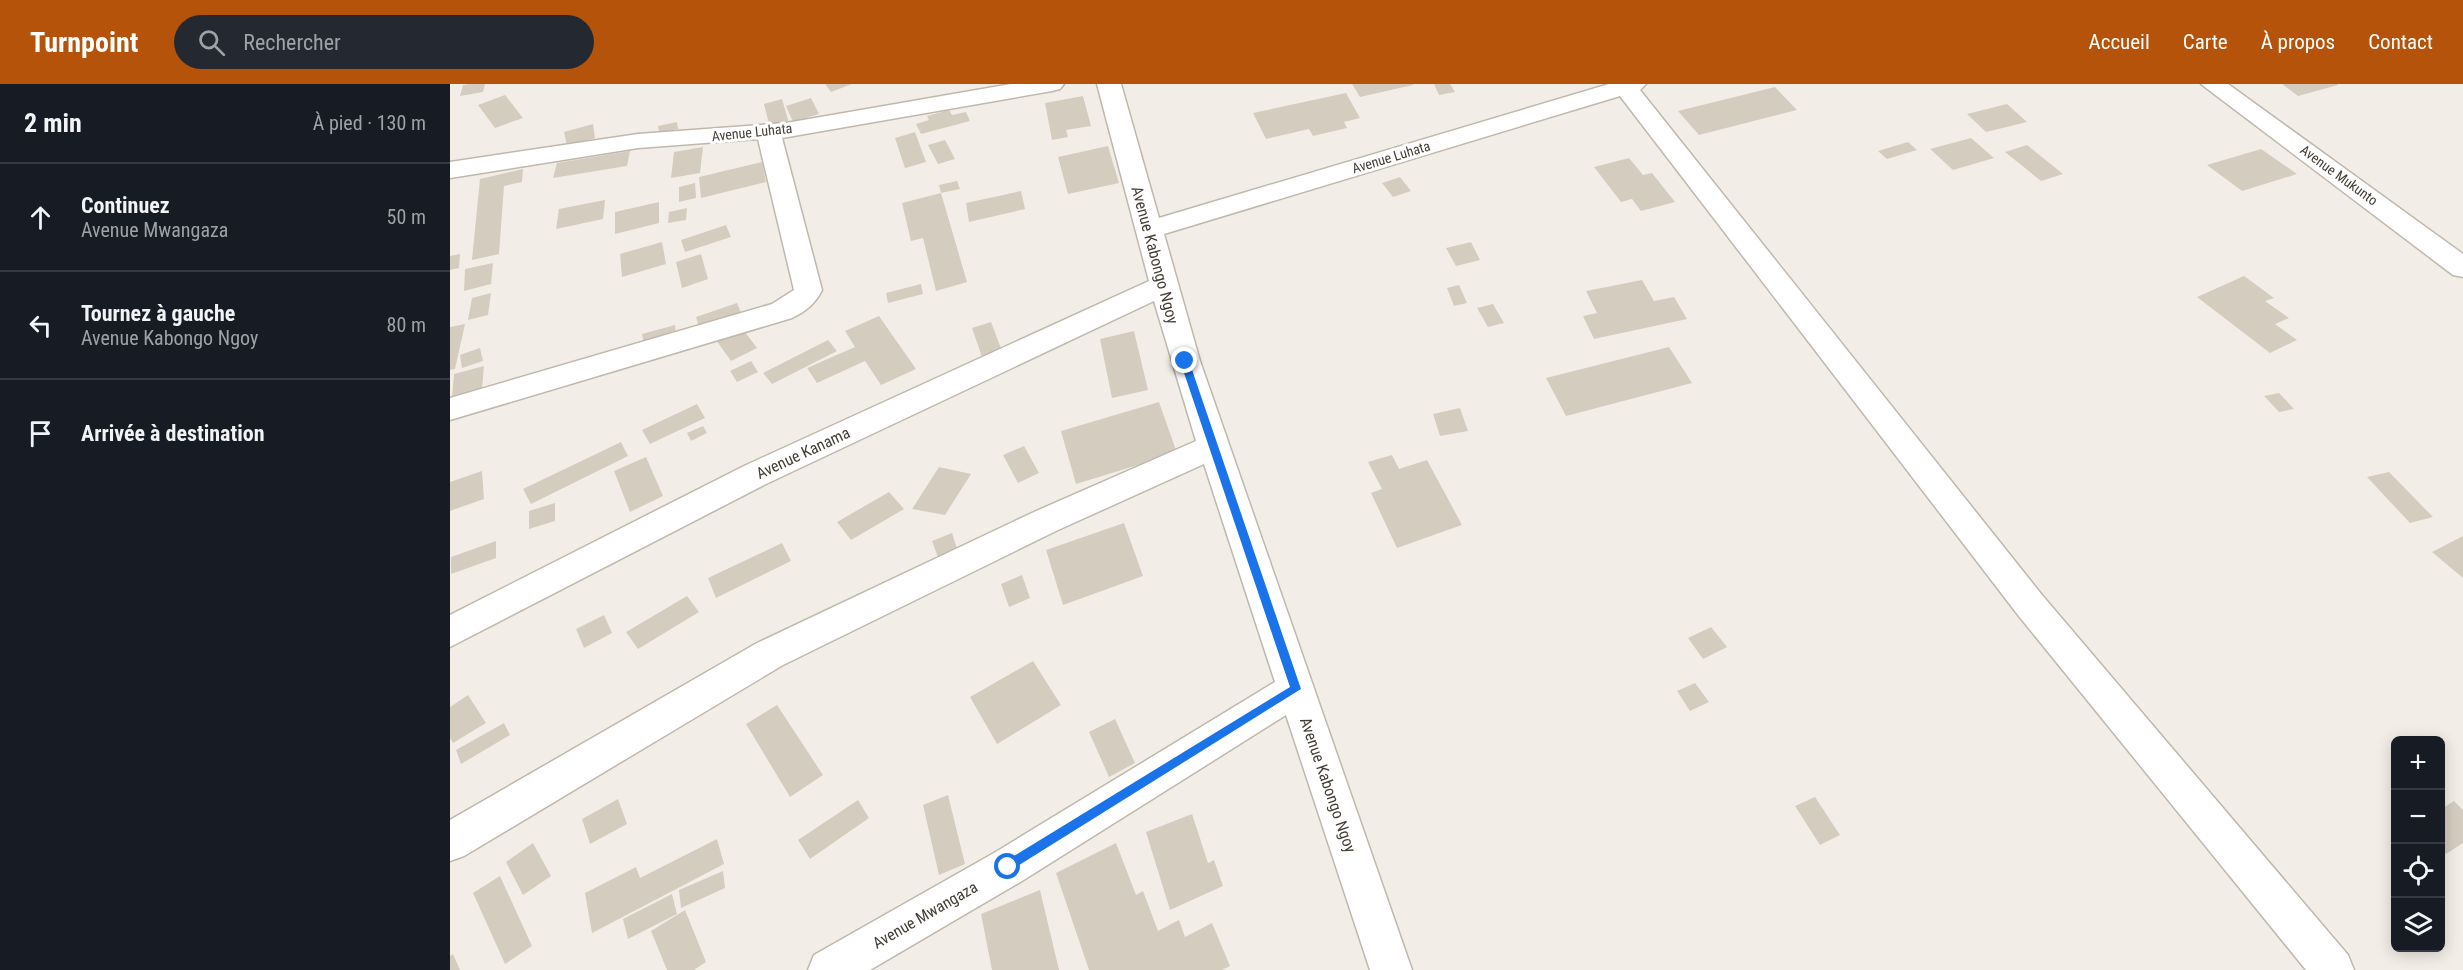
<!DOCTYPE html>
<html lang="fr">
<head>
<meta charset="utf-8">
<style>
  :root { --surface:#171b24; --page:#242831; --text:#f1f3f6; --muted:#9ea1a6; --line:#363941; --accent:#b45309 }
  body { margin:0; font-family:"Roboto Condensed",sans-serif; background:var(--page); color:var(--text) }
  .controls { position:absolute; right:18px; bottom:18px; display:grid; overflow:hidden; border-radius:9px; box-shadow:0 3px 15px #0003 }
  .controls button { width:54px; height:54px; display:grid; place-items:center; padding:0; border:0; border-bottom:2px solid var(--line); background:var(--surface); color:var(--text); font:30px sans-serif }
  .stop { position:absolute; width:18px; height:18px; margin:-14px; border:4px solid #1a73e8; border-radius:50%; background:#fff }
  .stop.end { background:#1a73e8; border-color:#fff; box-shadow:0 2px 6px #0008 }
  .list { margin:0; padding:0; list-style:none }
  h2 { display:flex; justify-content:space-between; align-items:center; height:78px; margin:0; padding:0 24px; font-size:26px }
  h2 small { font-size:20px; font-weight:400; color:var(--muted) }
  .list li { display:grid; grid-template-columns:39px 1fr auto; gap:18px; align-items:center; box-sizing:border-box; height:108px; padding:0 24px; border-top:2px solid var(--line) }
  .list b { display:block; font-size:22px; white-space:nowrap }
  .list p { margin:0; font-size:20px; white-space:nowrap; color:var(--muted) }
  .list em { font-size:20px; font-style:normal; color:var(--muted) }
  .icon { flex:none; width:33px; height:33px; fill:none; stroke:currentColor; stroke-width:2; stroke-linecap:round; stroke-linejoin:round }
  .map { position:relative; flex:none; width:2013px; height:886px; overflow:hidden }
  header { display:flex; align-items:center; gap:36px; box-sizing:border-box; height:84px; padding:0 30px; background:var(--accent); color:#fff }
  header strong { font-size:28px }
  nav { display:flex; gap:33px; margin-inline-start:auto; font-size:21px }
  .search { width:420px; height:54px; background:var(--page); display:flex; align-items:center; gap:15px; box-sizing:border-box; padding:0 21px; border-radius:33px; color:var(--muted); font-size:22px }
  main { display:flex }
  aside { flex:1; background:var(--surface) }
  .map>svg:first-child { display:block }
  .building { fill:#d5ccc0 }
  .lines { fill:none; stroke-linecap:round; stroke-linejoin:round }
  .street-casing { stroke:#bfb8ad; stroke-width:3 }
  .street { fill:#fff; fill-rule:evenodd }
  .route { fill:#1a73e8 }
  .labels { text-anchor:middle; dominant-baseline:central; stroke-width:6; stroke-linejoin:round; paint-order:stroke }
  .far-street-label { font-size:14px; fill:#443e36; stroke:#fff }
  .street-label { font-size:16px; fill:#443e36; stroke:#fff }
</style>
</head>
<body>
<header>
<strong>Turnpoint</strong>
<div class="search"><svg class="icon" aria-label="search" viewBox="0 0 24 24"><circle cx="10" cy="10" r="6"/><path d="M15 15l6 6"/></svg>Rechercher</div>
<nav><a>Accueil</a><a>Carte</a><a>À propos</a><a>Contact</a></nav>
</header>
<main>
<aside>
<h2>2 min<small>À pied · 130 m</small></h2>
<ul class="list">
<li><svg class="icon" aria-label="ahead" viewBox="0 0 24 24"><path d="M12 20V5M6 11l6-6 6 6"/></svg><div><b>Continuez</b><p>Avenue Mwangaza</p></div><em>50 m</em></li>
<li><svg class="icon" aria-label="left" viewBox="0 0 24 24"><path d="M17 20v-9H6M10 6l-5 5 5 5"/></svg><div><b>Tournez à gauche</b><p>Avenue Kabongo Ngoy</p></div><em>80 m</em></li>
<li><svg class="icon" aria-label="arrive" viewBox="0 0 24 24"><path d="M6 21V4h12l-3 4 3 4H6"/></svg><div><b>Arrivée à destination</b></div></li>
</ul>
</aside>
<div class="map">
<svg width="2013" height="886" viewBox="0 0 2013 886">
  <rect width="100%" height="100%" fill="#f2eee7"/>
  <path class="building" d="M19,0H35L33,8L10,12L13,1Z
    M375,0H402L381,8Z
    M902,0H963V1L910,13Z
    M984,0H1000L1005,8L989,11Z
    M1832,0H1888V1L1848,12Z
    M1325,3L1347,26L1249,51L1228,27Z
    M896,9L910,34L894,38L897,44L863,52L859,45L816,55L803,29Z
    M55,11L73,34L45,44L28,21Z
    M633,12L641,42L616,46L618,53L602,56L595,19Z
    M361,14L369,30L343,38L336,22Z
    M332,15L339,39L320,44L314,20Z
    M1557,20L1577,38L1536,48L1517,30Z
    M499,26L502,31L516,28L520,37L471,50L466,40L479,36L477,32Z
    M227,38L228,45L209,49L208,42Z
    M143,40L145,54L117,62L114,48Z
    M465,48L476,78L455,84L445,54Z
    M1521,54L1544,74L1503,86L1480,65Z
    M495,56L505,75L488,80L478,61Z
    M1458,58L1467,66L1437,75L1428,67Z
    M1577,61L1613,90L1591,97L1555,68Z
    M658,62L669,99L618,110L608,73Z
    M253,63L250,89L221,94L224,68Z
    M1811,65L1847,90L1792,107L1757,81Z
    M180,67L177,82L103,94L107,79Z
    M1179,74L1193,91L1202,89L1225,118L1191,127L1182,115L1171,118L1144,83Z
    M312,78L316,98L251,114L249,93Z
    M73,85L72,98L54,102L49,170L22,176L30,95Z
    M950,93L961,107L943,113L932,99Z
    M507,97L510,105L491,109L489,101Z
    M245,99L246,114L229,118V103Z
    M571,107L575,125L519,138L516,119Z
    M491,109L517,198L486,207L473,154L461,157L452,119Z
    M155,116L153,135L106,145L109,125Z
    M209,118V139L165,150V128Z
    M237,124L236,136L218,139L219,128Z
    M276,141L281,153L235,168L231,156Z
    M212,158L216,180L172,193L170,170Z
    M1021,158L1030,176L1006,182L996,164Z
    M10,170L9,184L0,186V172Z
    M251,170L258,195L232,204L226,178Z
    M43,179L41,200L14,207L15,185Z
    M1794,192L1824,214L1815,217L1839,234L1825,240L1847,256L1820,269L1747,213Z
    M1192,196L1204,217L1224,213L1237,235L1144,255L1133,232L1147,229L1136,207Z
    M471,200L473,210L438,219L436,209Z
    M1009,201L1017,219L1004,222L997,204Z
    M41,209L38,231L18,236L22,214Z
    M287,219L292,231L250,246L246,233Z
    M1043,220L1054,239L1038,243L1027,224Z
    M429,232L466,285L431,301L415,277L367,299L357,284L405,263L395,247Z
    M541,238L552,267L532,273L522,244Z
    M15,240L5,285L0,286V243Z
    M225,241L226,252L194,261L192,250Z
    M292,244L307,264L281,277L266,256Z
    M684,247L698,306L662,314L650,255Z
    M378,256L387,267L322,300L313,289Z
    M1219,263L1242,299L1116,332L1096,294Z
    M30,264L33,277L12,284L10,271Z
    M301,277L308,288L287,298L280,287Z
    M34,282L32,305L2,313L4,290Z
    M1829,309L1844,325L1829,328L1814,312Z
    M709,318L727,369L626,400L611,347Z
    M247,320L255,334L200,360L192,346Z
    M1010,324L1018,347L990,352L983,330Z
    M253,342L257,349L241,357L237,349Z
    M171,358L178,372L81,420L73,405Z
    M574,362L589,389L568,399L553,371Z
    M942,371L949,385L977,376L1012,441L947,464L921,409L932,405L918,378Z
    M196,373L213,412L180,428L164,387Z
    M489,383L521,390L495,431L462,425Z
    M32,387L34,415L0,427V398Z
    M1939,388L1983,433L1960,439L1917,393Z
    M439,408L454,425L401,456L387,438Z
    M105,419V437L79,445V427Z
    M674,439L693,492L613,521L596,466Z
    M502,449L508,468L489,476L482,457Z
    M2013,452V494L1982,468Z
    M46,457V474L1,490V473Z
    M332,459L341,477L266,514L258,494Z
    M572,491L580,514L559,523L551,500Z
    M237,512L249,528L188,565L176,548Z
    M154,531L162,549L134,564L126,545Z
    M1261,543L1277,563L1253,575L1238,554Z
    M583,577L611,621L547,660L520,613Z
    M1245,599L1259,618L1240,627L1227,607Z
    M18,611L36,639L3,659L0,654V623Z
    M327,621L373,691L340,713L296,640Z
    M665,635L685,679L659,693L639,648Z
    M54,639L60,651L11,680L6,666Z
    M498,711L515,780L489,791L473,721Z
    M1365,713L1390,751L1370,761L1345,722Z
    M168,715L177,740L140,760L132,735Z
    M408,716L419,734L360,775L348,756Z
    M2004,717L2013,726V759L1996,770L1990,765V726Z
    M742,730L758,779L764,776L773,802L720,826L696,748Z
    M267,755L274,780L142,849L135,809L186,783L190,794Z
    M83,759L101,792L73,811L56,778Z
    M666,759L686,811L693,807L708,847L729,836L735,853L762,839L780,882L772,886H639L606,789Z
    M273,787L275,804L231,824L229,806Z
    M50,792L82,862L55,880L23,809Z
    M590,806L609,886H542L531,830Z
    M222,810L227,830L178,855L173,835Z
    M235,826L256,878L244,886H217L201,847Z
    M3,870L10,886H0V872Z"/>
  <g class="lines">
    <defs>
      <path id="street" d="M561,0H614L610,5L602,7L332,54L372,206C365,220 356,227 342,234L0,336V314L322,220L344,206L308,55L188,64L0,94V78L188,50L336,39Z
        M647,0H671L709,134L1159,0H1196L1190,6L1592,511L1898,871L1904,886H1856L1568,531L1170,12L714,150L750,277L962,886H920L836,631L572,797L420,886H358L364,871L544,769L825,598L754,380L608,446L333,581L14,772L0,777V736L307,559L584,428L746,357L704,217L316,400L0,563V531L294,382L699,197Z
        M1751,0H1778L2013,170V193L2003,191Z"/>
    </defs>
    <use href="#street" class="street-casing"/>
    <use href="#street" class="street"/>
  </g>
  <path class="route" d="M735,273L739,277L851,605L558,788L552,783L554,778L840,603L730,277Z"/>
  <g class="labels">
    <g class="far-street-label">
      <text transform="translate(302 48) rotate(-6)">Avenue Luhata</text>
      <text transform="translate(941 73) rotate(-17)">Avenue Luhata</text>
      <text transform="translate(1889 91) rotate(36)">Avenue Mukunto</text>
    </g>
    <g class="street-label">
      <text transform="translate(705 171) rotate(75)">Avenue Kabongo Ngoy</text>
      <text transform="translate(353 369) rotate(-25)">Avenue Kanama</text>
      <text transform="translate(878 701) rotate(71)">Avenue Kabongo Ngoy</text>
      <text transform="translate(475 831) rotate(-30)">Avenue Mwangaza</text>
    </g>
  </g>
</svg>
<div class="controls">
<button>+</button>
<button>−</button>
<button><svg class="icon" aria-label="locate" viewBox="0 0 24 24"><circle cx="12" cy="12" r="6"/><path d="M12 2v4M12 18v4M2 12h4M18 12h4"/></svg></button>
<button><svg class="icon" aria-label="layers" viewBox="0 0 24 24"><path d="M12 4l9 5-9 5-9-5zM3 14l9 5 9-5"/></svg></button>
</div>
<div class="stop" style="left:558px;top:783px"></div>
<div class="stop end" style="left:735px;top:277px"></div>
</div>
</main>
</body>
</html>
